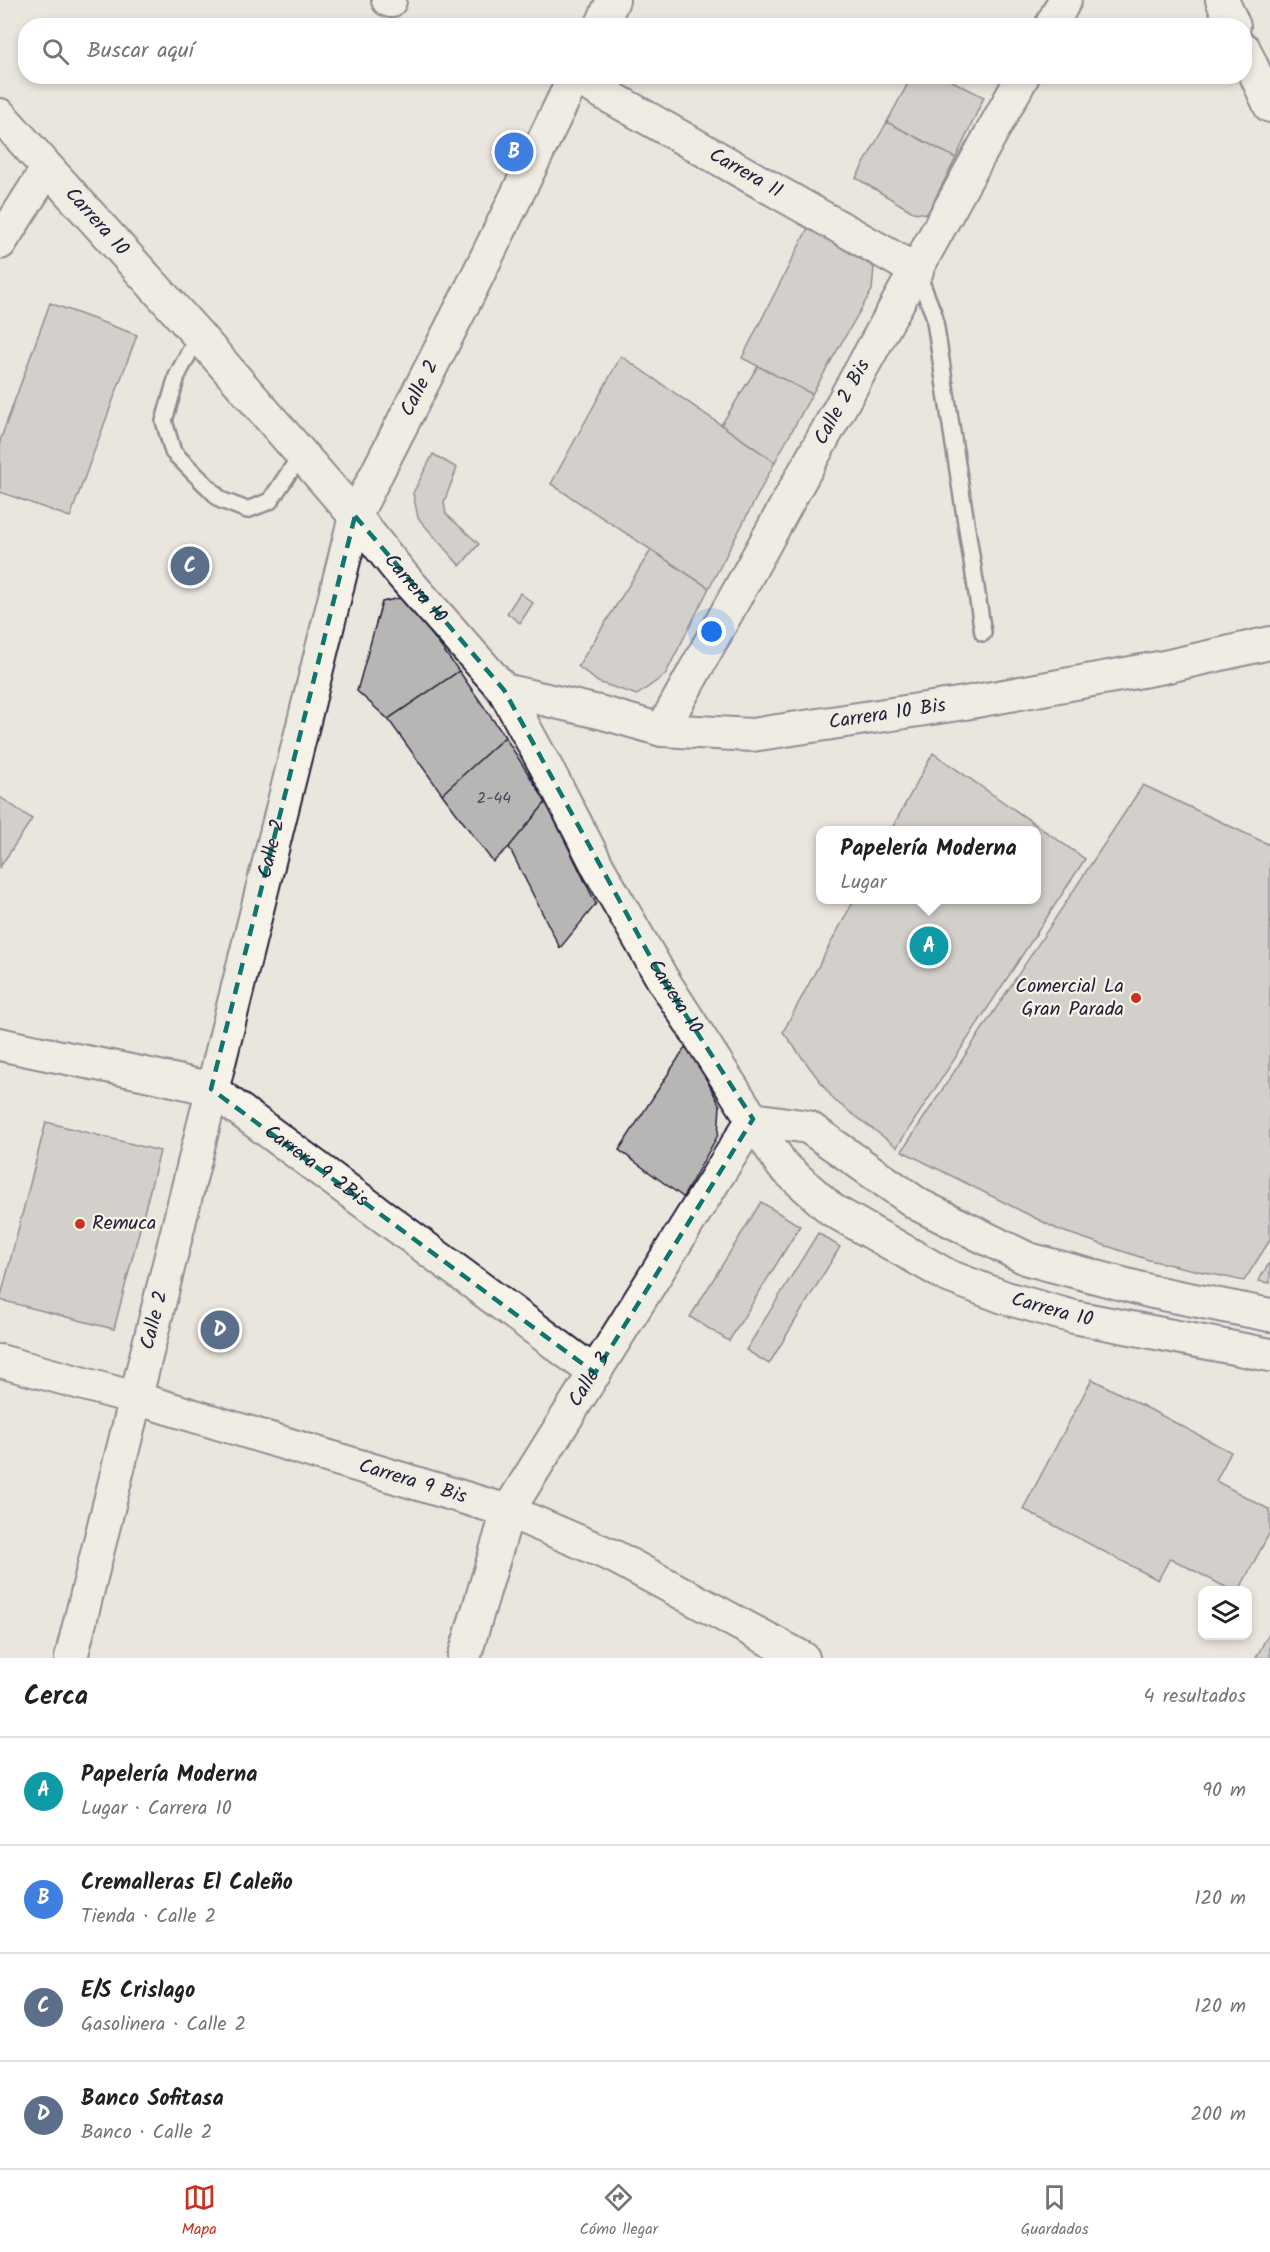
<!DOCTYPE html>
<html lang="es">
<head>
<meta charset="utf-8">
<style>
  :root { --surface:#fff; --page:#f6f6f6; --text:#202124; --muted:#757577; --line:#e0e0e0; --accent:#c8321e }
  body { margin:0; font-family:Kalam,sans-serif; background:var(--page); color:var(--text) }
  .controls { position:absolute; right:18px; bottom:18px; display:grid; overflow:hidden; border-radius:12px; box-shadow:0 3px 9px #0003 }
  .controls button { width:54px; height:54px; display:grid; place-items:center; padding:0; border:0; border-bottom:2px solid var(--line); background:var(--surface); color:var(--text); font:30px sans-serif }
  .you { position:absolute; left:712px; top:632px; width:21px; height:21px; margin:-15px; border:4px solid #fff; border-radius:50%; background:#1a73e8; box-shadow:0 0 0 9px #1a73e833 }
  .badge { display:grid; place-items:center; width:39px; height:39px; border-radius:50%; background:var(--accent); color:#fff; font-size:20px; font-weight:700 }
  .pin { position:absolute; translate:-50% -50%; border:3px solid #fff; box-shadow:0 2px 6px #0006 }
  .popup { position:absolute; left:816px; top:826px; width:225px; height:78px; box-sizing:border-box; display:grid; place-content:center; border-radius:12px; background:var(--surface); filter:drop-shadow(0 2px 4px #0005); font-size:20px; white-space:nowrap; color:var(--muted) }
  .popup b { font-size:22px; color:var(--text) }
  .popup::after { content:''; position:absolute; left:50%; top:100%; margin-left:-12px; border:12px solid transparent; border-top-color:var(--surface) }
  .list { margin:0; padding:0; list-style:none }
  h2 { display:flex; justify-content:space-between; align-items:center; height:78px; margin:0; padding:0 24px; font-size:26px }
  h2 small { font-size:20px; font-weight:400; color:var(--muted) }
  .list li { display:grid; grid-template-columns:39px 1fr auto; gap:18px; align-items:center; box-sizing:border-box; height:108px; padding:0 24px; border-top:2px solid var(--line) }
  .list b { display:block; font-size:22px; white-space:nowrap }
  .list p { margin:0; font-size:20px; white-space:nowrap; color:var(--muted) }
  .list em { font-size:20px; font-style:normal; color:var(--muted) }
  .icon { flex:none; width:33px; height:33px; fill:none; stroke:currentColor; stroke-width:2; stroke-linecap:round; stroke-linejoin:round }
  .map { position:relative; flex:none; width:1270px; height:1658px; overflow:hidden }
  .search { position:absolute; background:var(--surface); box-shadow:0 3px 9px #0003; left:18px; right:18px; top:18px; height:66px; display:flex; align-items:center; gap:15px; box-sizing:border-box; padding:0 21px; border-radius:24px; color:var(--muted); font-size:22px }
  .sheet { height:510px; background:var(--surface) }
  nav { display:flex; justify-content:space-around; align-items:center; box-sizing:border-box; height:84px; border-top:2px solid var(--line); background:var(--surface); font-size:16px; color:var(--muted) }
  nav a { display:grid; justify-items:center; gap:3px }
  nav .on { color:var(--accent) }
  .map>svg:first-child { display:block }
  .building { fill:#b8b6b5; stroke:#22223b; stroke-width:1.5 }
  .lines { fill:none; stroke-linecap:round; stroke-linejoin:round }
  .lane-casing { stroke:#22223b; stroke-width:20 }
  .street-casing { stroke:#22223b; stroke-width:36 }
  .lane { stroke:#f7f3e8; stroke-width:15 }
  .street { stroke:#f7f3e8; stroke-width:32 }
  .marked { fill:none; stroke:#0f766e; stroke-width:4.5; stroke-dasharray:12 8; stroke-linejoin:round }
  .poi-dot { fill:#c8321e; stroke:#f7f3e8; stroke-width:2 }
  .labels { text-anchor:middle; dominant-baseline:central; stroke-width:4.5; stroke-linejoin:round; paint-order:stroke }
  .number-label { font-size:16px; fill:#48475a }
  .street-label { font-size:20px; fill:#22223b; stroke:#f7f3e8 }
  .poi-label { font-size:20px; fill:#22223b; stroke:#f7f3e8; text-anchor:end }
</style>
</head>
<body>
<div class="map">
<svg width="1270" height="1658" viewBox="0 0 1270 1658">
  <rect width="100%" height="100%" fill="#eae6de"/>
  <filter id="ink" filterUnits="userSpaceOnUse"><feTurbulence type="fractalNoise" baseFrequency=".0167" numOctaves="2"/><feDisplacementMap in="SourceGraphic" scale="12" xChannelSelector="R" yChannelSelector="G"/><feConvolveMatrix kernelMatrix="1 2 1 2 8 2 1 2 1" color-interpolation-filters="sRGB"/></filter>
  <g filter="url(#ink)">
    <path class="building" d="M912,76H942L984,97L956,158L887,122Z
      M887,122L956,158L927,214L913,212L856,178Z
      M808,228L874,267L872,290L812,394L742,358Z
      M50,303L137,335L70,517L0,492V441Z
      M621,356L775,462L709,588L551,484Z
      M758,366L812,394L775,462L721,425Z
      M433,454L457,468L444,502L446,514L479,544L460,566L418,518L413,493Z
      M651,550L709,588L665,675L637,695L598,682L578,666Z
      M520,593L533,603L520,623L507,613Z
      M404,597L459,671L388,719L357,691L382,602Z
      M459,671L505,737L442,794L388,719Z
      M505,737L546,802L509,847L493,862L442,794Z
      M933,753L1085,859L897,1147L834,1100L783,1032L854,900H1037V830H891Z
      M1143,785L1270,845V1240L1244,1281L1149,1260L1059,1230L902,1151Z
      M0,797L32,819L0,867Z
      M546,802L596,904L560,948L509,847Z
      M688,1043L720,1106L718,1135L683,1197L619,1150Z
      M46,1122L160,1151L114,1329L0,1300Z
      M761,1202L800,1226L729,1341L690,1317Z
      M818,1233L840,1247L769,1364L746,1350Z
      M1270,1262V1283L1258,1281Z
      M1092,1379L1231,1452L1216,1481L1270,1510V1532L1239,1590H1231L1170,1558L1158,1580L1023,1509Z
      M1270,1631V1658H1256Z"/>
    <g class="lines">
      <defs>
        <path id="lane" d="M917,272L934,315L983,633
          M198,335L177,376L164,421L173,452L221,500L247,510L270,501L301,455"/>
        <g id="street">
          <path d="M388,0L390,1"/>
          <path d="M1222,0L1234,26"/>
          <path d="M601,26L613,0"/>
          <path d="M1051,26L1065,0"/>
          <path d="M1244,49L1270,106"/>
          <path id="s1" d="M575,77L917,271"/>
          <path id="s2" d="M0,115L198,335L355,516L403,576L504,690L558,789L599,869L663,980L782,1165L832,1210L948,1276L1006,1298L1074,1317L1270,1355"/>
          <path d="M0,243L47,169"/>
          <path id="s3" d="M504,690L603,713L662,730L752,735L965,703L1164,667L1270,643"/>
          <path id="s4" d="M662,730L1023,76"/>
          <path id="s5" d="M0,1044C70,1060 141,1071 211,1089L595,1373"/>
          <path d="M753,1119L808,1127L919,1205L1028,1259L1153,1292L1270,1315"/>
          <path id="s6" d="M0,1361L135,1398L508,1511L615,1557L803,1658"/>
          <path id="s7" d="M71,1658L355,516L472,287L575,76"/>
          <path id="s8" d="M464,1658L508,1511L753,1119"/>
        </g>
      </defs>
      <use href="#lane" class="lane-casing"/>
      <use href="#street" class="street-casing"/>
      <use href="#lane" class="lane"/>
      <use href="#street" class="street"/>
    </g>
  </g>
  <path d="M0 0H1270V1658H0ZM355,516L504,690L663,980L753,1119L595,1373L211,1089Z" fill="#eae6de" fill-opacity=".55" fill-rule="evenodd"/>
  <path class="marked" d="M355,516L504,690L663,980L753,1119L595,1373L211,1089Z"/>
  <g class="poi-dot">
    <circle cx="1136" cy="998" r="6"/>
    <circle cx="80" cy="1224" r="6"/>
  </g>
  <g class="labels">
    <g class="number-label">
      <text x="494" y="798">2-44</text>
    </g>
    <g class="street-label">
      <text stroke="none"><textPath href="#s1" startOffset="196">Carrera 11</textPath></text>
      <text stroke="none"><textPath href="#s2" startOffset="144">Carrera 10</textPath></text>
      <text stroke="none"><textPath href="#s7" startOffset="1320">Calle 2</textPath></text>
      <text stroke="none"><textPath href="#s4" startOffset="374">Calle 2 Bis</textPath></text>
      <text stroke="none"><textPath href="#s2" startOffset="630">Carrera 10</textPath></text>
      <text stroke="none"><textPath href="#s3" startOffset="390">Carrera 10 Bis</textPath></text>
      <text stroke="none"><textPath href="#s7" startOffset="834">Calle 2</textPath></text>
      <text stroke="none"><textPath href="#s2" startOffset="1116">Carrera 10</textPath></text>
      <text stroke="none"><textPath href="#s5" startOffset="346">Carrera 9 2Bis</textPath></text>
      <text stroke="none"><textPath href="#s2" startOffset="1626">Carrera 10</textPath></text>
      <text stroke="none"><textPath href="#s7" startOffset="348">Calle 2</textPath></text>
      <text stroke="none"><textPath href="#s8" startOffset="308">Calle 3</textPath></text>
      <text stroke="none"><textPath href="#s6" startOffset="430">Carrera 9 Bis</textPath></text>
    </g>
    <g class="poi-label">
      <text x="1124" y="987">Comercial La<tspan x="1124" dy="23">Gran Parada</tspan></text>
      <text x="92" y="1224" text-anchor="start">Remuca</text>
    </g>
  </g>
</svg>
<div class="controls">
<button><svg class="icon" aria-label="layers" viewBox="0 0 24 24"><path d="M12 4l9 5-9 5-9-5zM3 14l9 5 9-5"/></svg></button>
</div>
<div class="you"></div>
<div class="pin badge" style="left:929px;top:946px;background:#0f9aa8">A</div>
<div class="popup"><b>Papelería Moderna</b>Lugar</div>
<div class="pin badge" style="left:514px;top:152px;background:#3f7fe0">B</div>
<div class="pin badge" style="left:190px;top:566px;background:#5c6f8a">C</div>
<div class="pin badge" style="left:220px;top:1330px;background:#5c6f8a">D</div>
<div class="search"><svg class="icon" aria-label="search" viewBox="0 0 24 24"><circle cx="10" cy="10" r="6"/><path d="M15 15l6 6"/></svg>Buscar aquí</div>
</div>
<section class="sheet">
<h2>Cerca<small>4 resultados</small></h2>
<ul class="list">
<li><span class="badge" style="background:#0f9aa8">A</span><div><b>Papelería Moderna</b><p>Lugar · Carrera 10</p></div><em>90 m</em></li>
<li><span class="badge" style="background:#3f7fe0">B</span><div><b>Cremalleras El Caleño</b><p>Tienda · Calle 2</p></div><em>120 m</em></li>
<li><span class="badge" style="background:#5c6f8a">C</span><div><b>E/S Crislago</b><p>Gasolinera · Calle 2</p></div><em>120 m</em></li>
<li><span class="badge" style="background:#5c6f8a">D</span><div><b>Banco Sofitasa</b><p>Banco · Calle 2</p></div><em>200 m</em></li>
</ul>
</section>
<nav>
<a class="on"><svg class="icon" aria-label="map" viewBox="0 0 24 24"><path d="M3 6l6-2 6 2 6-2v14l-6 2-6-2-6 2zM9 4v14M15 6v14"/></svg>Mapa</a>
<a><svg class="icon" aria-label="directions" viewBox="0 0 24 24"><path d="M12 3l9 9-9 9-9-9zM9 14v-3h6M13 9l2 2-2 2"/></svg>Cómo llegar</a>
<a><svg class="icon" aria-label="saved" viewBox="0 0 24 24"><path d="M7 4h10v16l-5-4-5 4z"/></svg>Guardados</a>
</nav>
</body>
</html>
